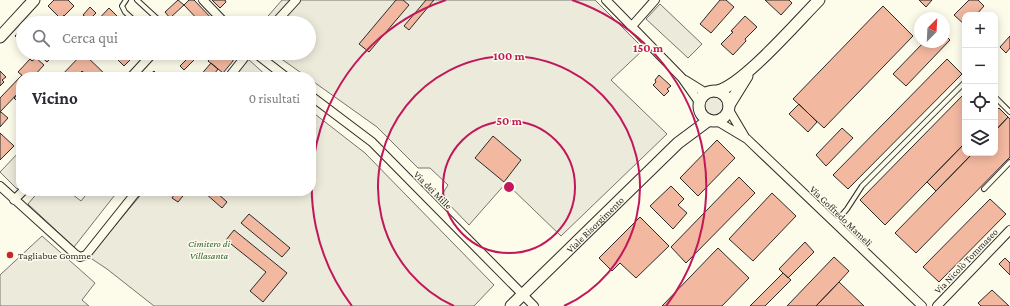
<!DOCTYPE html>
<html lang="it">
<head>
<meta charset="utf-8">
<style>
  :root { --surface:#fff; --page:#f7f7f7; --text:#2b2b33; --muted:#7c7c81; --line:#e1e1e2 }
  body { margin:0; font-family:"Crimson Pro",serif; background:var(--page); color:var(--text) }
  .controls { position:absolute; right:12px; top:12px; display:grid; overflow:hidden; border-radius:8px; box-shadow:0 2px 10px #0003 }
  .controls button { width:36px; height:36px; display:grid; place-items:center; padding:0; border:0; border-bottom:1px solid var(--line); background:var(--surface); color:var(--text); font:20px sans-serif }
  .compass { position:absolute; left:914px; top:12px; width:36px; height:36px; border-radius:50%; background:var(--surface); box-shadow:0 2px 10px #0003; rotate:24deg }
  .list { margin:0; padding:0; list-style:none }
  h2 { display:flex; justify-content:space-between; align-items:center; height:52px; margin:0; padding:0 16px; font-size:17px }
  h2 small { font-size:13px; font-weight:400; color:var(--muted) }
  .icon { flex:none; width:22px; height:22px; fill:none; stroke:currentColor; stroke-width:2; stroke-linecap:round; stroke-linejoin:round }
  .map { position:relative; flex:none; width:1010px; height:306px; overflow:hidden }
  .search { position:absolute; background:var(--surface); box-shadow:0 2px 10px #0003; left:16px; top:16px; width:300px; height:44px; display:flex; align-items:center; gap:10px; box-sizing:border-box; padding:0 14px; border-radius:22px; color:var(--muted); font-size:15px }
  .panel { position:absolute; background:var(--surface); box-shadow:0 2px 10px #0003; left:16px; top:72px; width:300px; height:124px; border-radius:16px }
  .map>svg:first-child { display:block }
  .green { fill:#ecebdb; stroke:#74746e }
  .parking { fill:#eceadb; stroke:#74746e }
  .building { fill:#f2b8a0; stroke:#2b2b2b }
  .lines { fill:none; stroke-linecap:round; stroke-linejoin:round }
  .lane-casing { stroke:#2b2b2b; stroke-width:6 }
  .street-casing { stroke:#2b2b2b; stroke-width:10 }
  .secondary-casing { stroke:#2b2b2b; stroke-width:13 }
  .lane { stroke:#fdfbea; stroke-width:4 }
  .street { stroke:#fdfbea; stroke-width:8 }
  .secondary { stroke:#fdfbea; stroke-width:11 }
  .ring { fill:none; stroke:#c2185b; stroke-width:2 }
  .poi-dot { fill:#c62828; stroke:#fdfbea; stroke-width:1.5 }
  .labels { text-anchor:middle; dominant-baseline:central; stroke-width:3; stroke-linejoin:round; paint-order:stroke }
  .street-label { font-size:10px; fill:#2b2b2b; stroke:#fdfbea }
  .park-label { font-size:10px; font-style:italic; fill:#34623c; stroke:#fdfbea }
  .poi-label { font-size:10px; fill:#2b2b2b; stroke:#fdfbea; text-anchor:start }
  .centre { fill:#c2185b; stroke:#fdfbea; stroke-width:2 }
  .ring-label { font-size:12px; text-anchor:middle; font-weight:bold; fill:#c2185b; stroke:#fdfbea; stroke-width:3; stroke-linejoin:round; paint-order:stroke }
</style>
</head>
<body>
<div class="map">
<svg width="1010" height="306" viewBox="0 0 1010 306">
  <rect width="100%" height="100%" fill="#fdfbea"/>
  <path class="green" d="M282,0H595L644,49L611,80L667,134L561,236L506,183L469,225L441,196L448,185L430,168H418L377,127L311,80V77H307L273,53H309V23H262Z
    M248,59L268,77H234Z
    M704 107a10 10 0 1 1 20 0a10 10 0 1 1-20 0Z
    M311,111L365,153L494,285L474,306H154L107,269L89,257L144,191H311Z
    M42,236L95,283L82,300L89,306H0V275Z"/>
  <path class="parking" d="M660,4L702,44L688,58L646,19Z
    M21,150V185L17,189L0,172Z
    M39,191H68L81,201L89,191H118L74,247L28,204Z"/>
  <path class="building" d="M54,0H68L74,6L61,19L48,6Z
    M178,0L184,5L170,18L165,12Z
    M189,0H194L216,23H201L184,5Z
    M212,0H225L226,2L220,8Z
    M396,0H403L409,5L369,52L359,44Z
    M426,0H434L409,30L404,26Z
    M720,0H726L734,7L711,33L700,24Z
    M765,0H789L792,3L781,15Z
    M919,0H932L926,7Z
    M969,0H978L984,6L976,15H965V25L954,15Z
    M883,6L913,36L824,128L793,99Z
    M90,7L96,13L89,20L83,15Z
    M109,8L117,16L112,22L113,23H95Z
    M64,15L72,23H57L61,19Z
    M745,16L757,27L745,39L746,41L733,55L721,44L733,32L731,31Z
    M23,27V42L15,36Z
    M944,34L950,40L906,86L893,74L924,42H944Z
    M1010,36V48L1006,53L1000,47Z
    M40,53H59L52,60L51,58L47,62L39,55Z
    M83,53L108,77H89L82,71L76,77H60Z
    M111,53H137L124,66Z
    M193,53H199L200,54L184,70L180,66Z
    M214,53H226L234,57L233,61L223,73L208,61Z
    M36,58L44,65L33,77H24L18,72L30,59L32,61Z
    M947,59L962,74L848,189L833,175Z
    M211,63L218,69L212,77H199Z
    M0,71L6,77L2,80L4,82L0,86Z
    M154,71L160,77H147Z
    M22,75L24,77H21V90L0,112V98Z
    M659,75L671,86L667,89L669,91L664,96L653,85L656,82L655,80Z
    M21,90V105L14,98Z
    M965,93V143L885,225L860,200Z
    M799,104L817,122L808,132L789,114Z
    M999,108L1008,117L995,131V112Z
    M0,112H1L8,118L0,127Z
    M1008,117L1010,119V157L916,253L895,233L973,153H995V131Z
    M842,128L853,138L826,166L816,155Z
    M0,133L14,146L0,160Z
    M493,136L521,160L504,182L475,158Z
    M717,140L735,158L698,196L680,178Z
    M965,143V153H973L936,191L927,182Z
    M739,177L755,193L686,263L671,247Z
    M671,186L684,199L678,205L687,213L673,229L650,206Z
    M172,191H187L178,202L172,198L174,195L170,193Z
    M207,191H215L227,202L222,208L205,193Z
    M772,193L796,216L753,261L729,239Z
    M990,199L1006,214L939,282L923,267Z
    M249,214L290,248L282,257L241,223Z
    M640,217L669,246L636,278L620,263L612,271L599,258Z
    M234,230L287,273L263,302L250,291L266,272L226,240Z
    M805,242L814,252L788,278L779,269Z
    M718,248L749,278L722,306H662Z
    M834,257L849,271L839,282L816,306H787Z
    M1005,258L1010,263V275L999,264Z
    M783,273L791,280L765,306H750Z
    M839,282L864,306H816Z
    M992,290L1009,306H981L978,303Z"/>
  <g class="lines">
    <defs>
      <path id="lane" d="M126,0L122,6L125,12L137,23
        M137,0L162,23
        M995,97L1010,112
        M984,189L1010,162
        M835,223L847,209L862,186L965,82"/>
      <path id="street" d="M203,0L225,23
        M606,0L682,78L699,102
        M275,23L296,0
        M632,26L655,0
        M255,53L286,77
        M131,77L153,53
        M229,77L248,53
        M685,80L706,93
        M311,96L372,142L534,306
        M729,110L745,137
        M717,121L747,139L922,306
        M0,186L75,254L80,257L86,255L137,191
        M14,200L23,191
        M937,306L1010,230"/>
      <g id="secondary">
        <path d="M0,37L34,0"/>
        <circle cx="714" cy="106" r="15"/>
        <path d="M717,91C743,85 798,21 819,0"/>
        <path d="M729,105L747,76"/>
        <path id="s1" d="M511,306L678,143L709,120"/>
      </g>
    </defs>
    <use href="#lane" class="lane-casing"/>
    <use href="#street" class="street-casing"/>
    <use href="#secondary" class="secondary-casing"/>
    <use href="#lane" class="lane"/>
    <use href="#street" class="street"/>
    <use href="#secondary" class="secondary"/>
  </g>
  <g class="ring">
    <circle cx="509" cy="187" r="66"/>
    <path d="M454 306A131 131 0 1 1 564 306"/>
    <path d="M352 306A197 197 0 0 1 446 0M572 0A197 197 0 0 1 666 306"/>
  </g>
  <circle class="poi-dot" cx="10" cy="255" r="4"/>
  <g class="labels">
    <g class="street-label">
      <text transform="translate(433 190) rotate(45)">Via dei Mille</text>
      <text transform="translate(841 216) rotate(44)">Via Goffredo Mameli</text>
      <text stroke="none"><textPath href="#s1" startOffset="117">Viale Risorgimento</textPath></text>
      <text transform="translate(966 261) rotate(-46)">Via Nicolò Tommaseo</text>
    </g>
    <g class="park-label">
      <text x="209" y="243">Cimitero di<tspan x="209" dy="12">Villasanta</tspan></text>
    </g>
    <g class="poi-label">
      <text x="18" y="255">Tagliabue Gomme</text>
    </g>
  </g>
  <circle cx="509" cy="187" r="6" class="centre"/>
  <g class="ring-label">
    <text x="648" y="52">150 m</text>
    <text x="509" y="60">100 m</text>
    <text x="509" y="125">50 m</text>
  </g>
</svg>
<div class="controls">
<button>+</button>
<button>−</button>
<button><svg class="icon" aria-label="locate" viewBox="0 0 24 24"><circle cx="12" cy="12" r="6"/><path d="M12 2v4M12 18v4M2 12h4M18 12h4"/></svg></button>
<button><svg class="icon" aria-label="layers" viewBox="0 0 24 24"><path d="M12 4l9 5-9 5-9-5zM3 14l9 5 9-5"/></svg></button>
</div>
<svg class="compass" viewBox="-18 -18 36 36"><path d="M0-13l5 13h-10z" fill="#e53935"/><path d="M0 13l5-13h-10z" fill="#7c7c81"/></svg>
<div class="search"><svg class="icon" aria-label="search" viewBox="0 0 24 24"><circle cx="10" cy="10" r="6"/><path d="M15 15l6 6"/></svg>Cerca qui</div>
<section class="panel">
<h2>Vicino<small>0 risultati</small></h2>
<ul class="list">
</ul>
</section>
</div>
</body>
</html>
